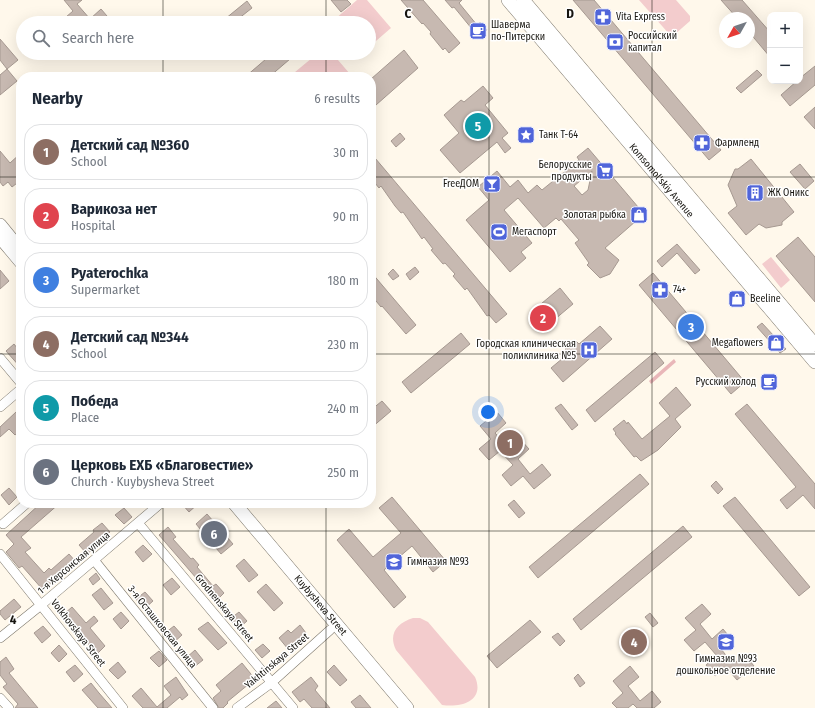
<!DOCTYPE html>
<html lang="en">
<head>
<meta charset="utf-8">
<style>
  :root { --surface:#fff; --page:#f6f6f7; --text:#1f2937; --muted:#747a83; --line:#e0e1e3; --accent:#111827 }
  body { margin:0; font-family:"Fira Sans Condensed",sans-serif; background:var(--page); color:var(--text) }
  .controls { position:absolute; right:12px; top:12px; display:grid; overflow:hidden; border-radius:8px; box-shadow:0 4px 16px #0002 }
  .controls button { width:36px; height:36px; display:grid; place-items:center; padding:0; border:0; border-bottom:1px solid var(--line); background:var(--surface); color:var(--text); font:20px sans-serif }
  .compass { position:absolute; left:719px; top:12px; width:36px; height:36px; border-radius:50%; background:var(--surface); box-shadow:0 4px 16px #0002; rotate:230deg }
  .you { position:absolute; left:488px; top:412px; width:14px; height:14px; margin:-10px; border:3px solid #fff; border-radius:50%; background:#1a73e8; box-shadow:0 0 0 6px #1a73e833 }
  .badge { display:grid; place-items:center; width:26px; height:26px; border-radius:50%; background:var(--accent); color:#fff; font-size:13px; font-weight:700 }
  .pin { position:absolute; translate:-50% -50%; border:2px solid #fff; box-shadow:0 1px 4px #0006 }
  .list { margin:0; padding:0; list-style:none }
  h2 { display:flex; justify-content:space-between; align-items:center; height:52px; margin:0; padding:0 16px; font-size:17px }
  h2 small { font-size:13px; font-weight:400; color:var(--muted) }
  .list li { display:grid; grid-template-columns:26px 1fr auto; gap:12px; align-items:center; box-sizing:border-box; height:56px; margin:0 8px 8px; padding:0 8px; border:1px solid var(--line); border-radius:16px }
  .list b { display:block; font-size:15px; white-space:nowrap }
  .list p { margin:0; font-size:13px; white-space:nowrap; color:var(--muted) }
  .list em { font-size:13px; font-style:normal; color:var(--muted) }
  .icon { flex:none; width:22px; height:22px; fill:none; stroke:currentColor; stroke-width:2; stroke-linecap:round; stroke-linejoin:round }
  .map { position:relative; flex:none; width:815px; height:708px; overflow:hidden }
  .search { position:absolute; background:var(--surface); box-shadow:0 4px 16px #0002; left:16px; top:16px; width:360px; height:44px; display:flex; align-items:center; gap:10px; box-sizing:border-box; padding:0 14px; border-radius:22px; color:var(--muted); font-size:15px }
  .panel { position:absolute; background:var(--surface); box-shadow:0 4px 16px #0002; left:16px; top:72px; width:360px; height:436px; border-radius:16px }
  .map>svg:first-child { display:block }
  .green { fill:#f3cccd }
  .forest { fill:#e9b7b9 }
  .building { fill:#c7b9b1; stroke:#a69991; fill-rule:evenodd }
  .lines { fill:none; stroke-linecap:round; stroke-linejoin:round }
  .minor-casing { stroke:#7e786c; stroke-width:10 }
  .secondary-casing { stroke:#7e786c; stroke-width:14 }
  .minor { stroke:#fff; stroke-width:9 }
  .secondary { stroke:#fff; stroke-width:13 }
  .grid { fill:none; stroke:#171510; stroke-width:1; stroke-opacity:0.55 }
  .labels { text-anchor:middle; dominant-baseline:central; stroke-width:3; stroke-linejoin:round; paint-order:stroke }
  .poi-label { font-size:10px; fill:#171510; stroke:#fff; text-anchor:start }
  .street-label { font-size:10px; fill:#171510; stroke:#fff }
  .grid-label { font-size:13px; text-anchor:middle; font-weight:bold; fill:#171510; stroke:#fff; stroke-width:3; stroke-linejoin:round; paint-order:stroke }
</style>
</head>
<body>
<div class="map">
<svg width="815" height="708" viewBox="0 0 815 708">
  <rect width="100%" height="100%" fill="#fff8eb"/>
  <path class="green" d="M357,0H367L391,28L369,47V23H336L334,20Z
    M639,0H676L690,16V21L674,35H670Z
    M318,53H332L350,74L347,77H289Z
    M771,257L790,280L781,288L762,264Z
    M413,618H420L428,622L475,677C485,700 463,708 442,705L396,650C388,634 397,623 413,618Z"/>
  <path class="forest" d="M674,359L676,362L651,384L649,381Z"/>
  <path class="building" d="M64,0H82L77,4L90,19L101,9L113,23H59L73,11Z
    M331,0H347L351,4L341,12Z
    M401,0H423L460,43L449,53L445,48L443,50L430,34L431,32L423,23L422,24Z
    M445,0H462L459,3L477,25L480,22L487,30L477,39L470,31L472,29L454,7L452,8Z
    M573,0H594L721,150L709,160Z
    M721,0H742L770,32V57L749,32V18H737Z
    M247,1L252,8L233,23H229L225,19Z
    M0,39L18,60L7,69L17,81L0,95V75L7,69L0,60Z
    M404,50L418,68L376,105L371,99V79Z
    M273,53H297L269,77H245Z
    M815,66V85L790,106L781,95L797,81H800V78Z
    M757,70L762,75L741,93L736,88Z
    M483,86L493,98L485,105L508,133L502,138L511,148L505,153L497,142L460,173L440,150L459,133L444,115L461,100L464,102Z
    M815,107V129L804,117Z
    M400,133L405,139L396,147L391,141Z
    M588,148L644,214L605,248L619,260L610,274L600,278L587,265L589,263L575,243L579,240L561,219L559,221L556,218L544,228L518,198L504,210L532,243L521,252L526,258L510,272L466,220L489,200L478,187L497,171L510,187L518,180L528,193L537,185L542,190L579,160L577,157ZM592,171L588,190L582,195L574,186Z
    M0,151L10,163L21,153V180L12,187L8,182L3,186L0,182Z
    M375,158L507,314L496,323L489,315L487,316L467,288L465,290L453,276L455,274L445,263L443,264L431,250L433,249L424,237L422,239L403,212L401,213L395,206L381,186L379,188L371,178V162Z
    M751,159L794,212L782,222V225L766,228L759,224L746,235L728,213L737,206L728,185L735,169H738Z
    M800,164L814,181L805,189L790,172Z
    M798,237L815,257V302L776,256Z
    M677,244L700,270L695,274L677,253L662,267L657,261Z
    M415,267L419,272L410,280L406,274Z
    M393,269L399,276L393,280L388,274Z
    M0,270L9,281L0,289Z
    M371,272L416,325L406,334L382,306L381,307L371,295Z
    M653,273L745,382L731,394L639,285Z
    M560,288L573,304L542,330L529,314Z
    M762,323L786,349L780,353L757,327Z
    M600,326L612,339L563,382L551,368L569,353L565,349L575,340L579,344Z
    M461,333L470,344L411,393L402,382Z
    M14,344L21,353V368L6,351Z
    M655,352L664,363L595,422L586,410Z
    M676,387L691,405L675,419L681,427L658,450L641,461L636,456L634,457L615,434L616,433L613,429L624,420L627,424L628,422L642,439L670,416L659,403Z
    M382,401L391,411L371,428V410Z
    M561,404L578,425L572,430L555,408Z
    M747,404L815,484V509L803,495L787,509L780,500L796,487L735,414Z
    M16,412L21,418V430L15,435L9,429L0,437V427Z
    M497,412L506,423L495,433L508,447L519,438L529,449L518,459L530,474L542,464L551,475L534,489L523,476L511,486L502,475L513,465L500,451L489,460L479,449L491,439L480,426Z
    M640,474L649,484L538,578L529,567Z
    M716,481L723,489L718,494L711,486Z
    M9,488L17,497L9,505L1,495Z
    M392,497L446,561L433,572L412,546L384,570L406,597L394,608L337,540L349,529L373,557L401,533L379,508Z
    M735,497L810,587L799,596L723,506Z
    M514,500L525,513L519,518L508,505Z
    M41,503H60L21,537L31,548L25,552L44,573L49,568L51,570L69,554L76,562L43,590L22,566L19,568L6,552L14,544L6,535Z
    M181,503H199L189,512Z
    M124,508L132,517L124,524L115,515Z
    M207,514L233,544L221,554L196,524Z
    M102,523L110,532L94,545L96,547L87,554L79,545L94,532L93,530Z
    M683,526L692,537L581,630L573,619Z
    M168,527L176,537L173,539L191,559L193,558L199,565L197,567L213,586L216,584L224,593L216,601L159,535Z
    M143,545L152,554L143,562L135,552Z
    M244,559L258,575L249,582L236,566Z
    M96,573L100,579L93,585L89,579Z
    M172,578L180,587L171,595L163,585Z
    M266,584L283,603L274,611L257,592Z
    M101,588L113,603L104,610L92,595Z
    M145,592L153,601L144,609L136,599Z
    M14,599L21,607L5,620L0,614V611Z
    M702,604L711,614L700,624L712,639L723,629L732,640L721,649L733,664L745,655L754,666L737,680L726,667L715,676L706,665L717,656L705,642L694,651L684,640L696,630L685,618Z
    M72,607L86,623L94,616L98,621L90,628L105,646L97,654L63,615Z
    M121,612L129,621L121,629L113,619Z
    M239,612L247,621L238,629L230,619Z
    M650,613L658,623L653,627L645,617Z
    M530,620L541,632L497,668L487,656Z
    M208,622L227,643L218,650L198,629Z
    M300,625L306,633L288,649L279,638L288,630L291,633Z
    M43,626L51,635L42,643L34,633Z
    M174,626L182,635L173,643L165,633Z
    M558,633L565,641L560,646L552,637Z
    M263,644L270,651L262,658L255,650Z
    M59,645L67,654L59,662L51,653Z
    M195,650L203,660L194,667L186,658Z
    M159,651L167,660L159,667L150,658Z
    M6,657L14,669L9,673L38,708H15L18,704L3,687L7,684L0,675V662Z
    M118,662L126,672L118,679L109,670Z
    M242,663L255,679L227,702L228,703L223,708H219L213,698L221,691L216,685Z
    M75,665L83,674L74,682L66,672Z
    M334,665L347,680L340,686L327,672Z
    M630,666L639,677L628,686L640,701L652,691L661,702L654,708H637L633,704L628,708H617L612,703L623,693L613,681Z
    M578,674L585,683L580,687L574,678Z
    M176,677L188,695L182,700L180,697L167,708H143L132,696L141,688L157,707L171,695L164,686Z
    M311,677L318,686L315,690L330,708H312L304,699L300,702L292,692Z
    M91,683L99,693L112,708H98L82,690Z
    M360,695L371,708H356L351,702Z
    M276,701L282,708H267Z"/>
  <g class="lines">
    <defs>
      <path id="minor" d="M0,358L21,383
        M0,407L21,389
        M138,523L293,708
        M3,524L27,503
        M0,554L123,708
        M94,560L213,708
        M0,638L41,605L161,503
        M0,698L9,708
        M237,708L271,683L330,630"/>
      <g id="secondary">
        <path id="s1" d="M508,0L815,362"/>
        <path d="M523,0L815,345"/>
        <path d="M0,225L13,241"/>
        <path d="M0,237L21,262"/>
        <path id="s2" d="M234,503L407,708"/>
      </g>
    </defs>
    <use href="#minor" class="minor-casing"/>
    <use href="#secondary" class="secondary-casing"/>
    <use href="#minor" class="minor"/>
    <use href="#secondary" class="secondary"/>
  </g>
  <path class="grid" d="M163,0V23M326,0V23M489,0V708M652,0V708M163,53V77M326,53V77M0,177H21M371,177H815M0,354H21M371,354H815M163,503V708M326,503V708M0,531H815"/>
  <defs>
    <symbol id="pharmacy-square" viewBox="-11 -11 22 22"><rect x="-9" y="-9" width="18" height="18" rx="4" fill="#5065da" stroke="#fff"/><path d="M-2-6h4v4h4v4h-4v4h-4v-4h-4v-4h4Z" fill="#fff"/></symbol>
    <symbol id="cafe-square" viewBox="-11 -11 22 22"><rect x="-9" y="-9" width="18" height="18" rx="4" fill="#5065da" stroke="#fff"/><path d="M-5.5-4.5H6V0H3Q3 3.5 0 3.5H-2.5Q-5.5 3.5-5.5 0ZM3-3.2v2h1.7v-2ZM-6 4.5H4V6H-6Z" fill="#fff"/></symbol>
    <symbol id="bank-square" viewBox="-11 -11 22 22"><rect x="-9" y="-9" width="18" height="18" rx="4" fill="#5065da" stroke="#fff"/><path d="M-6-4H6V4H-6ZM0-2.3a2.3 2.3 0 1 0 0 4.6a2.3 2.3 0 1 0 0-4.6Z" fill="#fff"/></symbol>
    <symbol id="sight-square" viewBox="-11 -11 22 22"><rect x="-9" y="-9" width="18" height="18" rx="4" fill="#5065da" stroke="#fff"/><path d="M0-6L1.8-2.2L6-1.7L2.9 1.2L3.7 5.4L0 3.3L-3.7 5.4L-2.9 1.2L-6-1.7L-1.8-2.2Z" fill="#fff"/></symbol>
    <symbol id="supermarket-square" viewBox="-11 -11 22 22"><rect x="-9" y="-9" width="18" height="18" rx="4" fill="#5065da" stroke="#fff"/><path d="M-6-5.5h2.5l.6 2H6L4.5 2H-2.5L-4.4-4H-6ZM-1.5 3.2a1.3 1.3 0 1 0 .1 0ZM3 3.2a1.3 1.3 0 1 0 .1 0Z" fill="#fff"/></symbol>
    <symbol id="bar-square" viewBox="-11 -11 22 22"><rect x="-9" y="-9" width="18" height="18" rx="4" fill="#5065da" stroke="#fff"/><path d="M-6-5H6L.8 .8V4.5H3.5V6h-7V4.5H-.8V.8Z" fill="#fff"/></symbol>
    <symbol id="building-square" viewBox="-11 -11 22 22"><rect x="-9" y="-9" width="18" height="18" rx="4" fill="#5065da" stroke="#fff"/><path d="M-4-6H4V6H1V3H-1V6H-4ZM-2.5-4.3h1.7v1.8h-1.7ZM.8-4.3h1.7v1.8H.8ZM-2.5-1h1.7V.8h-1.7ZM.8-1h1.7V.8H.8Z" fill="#fff"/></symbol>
    <symbol id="shop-square" viewBox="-11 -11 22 22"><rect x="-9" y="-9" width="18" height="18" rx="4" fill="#5065da" stroke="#fff"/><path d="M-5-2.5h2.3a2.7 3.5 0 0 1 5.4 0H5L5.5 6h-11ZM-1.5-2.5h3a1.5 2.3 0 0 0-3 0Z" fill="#fff"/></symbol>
    <symbol id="stadium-square" viewBox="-11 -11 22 22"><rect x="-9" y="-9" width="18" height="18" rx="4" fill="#5065da" stroke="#fff"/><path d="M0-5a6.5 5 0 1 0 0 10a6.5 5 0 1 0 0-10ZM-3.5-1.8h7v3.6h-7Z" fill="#fff"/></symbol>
    <symbol id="hospital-square" viewBox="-11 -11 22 22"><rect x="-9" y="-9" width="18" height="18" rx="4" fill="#5065da" stroke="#fff"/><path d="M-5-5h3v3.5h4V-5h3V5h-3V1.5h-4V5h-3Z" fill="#fff"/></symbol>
    <symbol id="school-square" viewBox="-11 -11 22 22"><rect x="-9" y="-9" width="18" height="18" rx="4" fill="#5065da" stroke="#fff"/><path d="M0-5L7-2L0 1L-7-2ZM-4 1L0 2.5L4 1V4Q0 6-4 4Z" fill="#fff"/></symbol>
  </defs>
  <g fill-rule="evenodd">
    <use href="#pharmacy-square" x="593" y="7" width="20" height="20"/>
    <use href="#cafe-square" x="468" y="21" width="20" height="20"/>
    <use href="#bank-square" x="605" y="32" width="20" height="20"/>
    <use href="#sight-square" x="516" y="125" width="20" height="20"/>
    <use href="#pharmacy-square" x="692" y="133" width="20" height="20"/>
    <use href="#supermarket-square" x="595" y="161" width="20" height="20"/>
    <use href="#bar-square" x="482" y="174" width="20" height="20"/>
    <use href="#building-square" x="745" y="183" width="20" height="20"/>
    <use href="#shop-square" x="629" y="205" width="20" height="20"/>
    <use href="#stadium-square" x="489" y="222" width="20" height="20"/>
    <use href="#pharmacy-square" x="650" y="280" width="20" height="20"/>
    <use href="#shop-square" x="727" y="289" width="20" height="20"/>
    <use href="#shop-square" x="766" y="333" width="20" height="20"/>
    <use href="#hospital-square" x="579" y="340" width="20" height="20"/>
    <use href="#cafe-square" x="759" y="372" width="20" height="20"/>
    <use href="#school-square" x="384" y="552" width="20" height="20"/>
    <use href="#school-square" x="716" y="632" width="20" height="20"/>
  </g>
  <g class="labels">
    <g class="poi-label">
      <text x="616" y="17">Vita Express</text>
      <text x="491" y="25">Шаверма<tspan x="491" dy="12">по-Питерски</tspan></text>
      <text x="628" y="36">Российский<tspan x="628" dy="12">капитал</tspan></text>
      <text x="539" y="135">Танк Т-64</text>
      <text x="715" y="143">Фармленд</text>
      <text x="592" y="165" text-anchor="end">Белорусские<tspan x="592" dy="12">продукты</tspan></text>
      <text x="479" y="184" text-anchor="end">FreeДОМ</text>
      <text x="768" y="193">ЖК Оникс</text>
      <text x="626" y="215" text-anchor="end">Золотая рыбка</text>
      <text x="512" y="232">Мегаспорт</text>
      <text x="673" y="290">74+</text>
      <text x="750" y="299">Beeline</text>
      <text x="763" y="343" text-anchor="end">Megaflowers</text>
      <text x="576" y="344" text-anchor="end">Городская клиническая<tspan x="576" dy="12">поликлиника №5</tspan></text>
      <text x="756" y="382" text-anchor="end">Русский холод</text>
      <text x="407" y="562">Гимназия №93</text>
      <text x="726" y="659" text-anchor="middle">Гимназия №93<tspan x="726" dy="12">дошкольное отделение</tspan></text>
    </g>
    <g class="street-label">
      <text stroke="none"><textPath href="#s1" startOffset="237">Komsomol'skiy Avenue</textPath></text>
      <text transform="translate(74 563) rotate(-40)">1-я Херсонская улица</text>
      <text stroke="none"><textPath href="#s2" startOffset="134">Kuybysheva Street</textPath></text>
      <text transform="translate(224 608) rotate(50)">Grodnenskaya Street</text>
      <text transform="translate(162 627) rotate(51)">3-я Осташковская улица</text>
      <text transform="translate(78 633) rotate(52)">Volkhovskaya Street</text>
      <text transform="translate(277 661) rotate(-40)">Yakhtinskaya Street</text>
    </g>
  </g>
  <g class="grid-label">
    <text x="408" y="18">C</text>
    <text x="570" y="18">D</text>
    <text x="13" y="624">4</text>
  </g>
</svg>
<div class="controls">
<button>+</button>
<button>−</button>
</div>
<svg class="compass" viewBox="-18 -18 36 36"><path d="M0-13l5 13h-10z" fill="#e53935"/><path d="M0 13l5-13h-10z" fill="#747a83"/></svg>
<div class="you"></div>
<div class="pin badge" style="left:510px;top:443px;background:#8d6e63">1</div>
<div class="pin badge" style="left:543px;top:318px;background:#e0444e">2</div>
<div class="pin badge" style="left:691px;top:327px;background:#3f7fe0">3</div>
<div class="pin badge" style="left:634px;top:642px;background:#8d6e63">4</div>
<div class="pin badge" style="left:478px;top:126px;background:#0f9aa8">5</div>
<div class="pin badge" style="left:214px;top:534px;background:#6b7280">6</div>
<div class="search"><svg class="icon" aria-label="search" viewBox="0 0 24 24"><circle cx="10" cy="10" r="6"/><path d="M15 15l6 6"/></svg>Search here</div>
<section class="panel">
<h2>Nearby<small>6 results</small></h2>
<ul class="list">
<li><span class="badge" style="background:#8d6e63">1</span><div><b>Детский сад №360</b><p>School</p></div><em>30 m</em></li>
<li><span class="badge" style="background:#e0444e">2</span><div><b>Варикоза нет</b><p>Hospital</p></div><em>90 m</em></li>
<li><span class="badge" style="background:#3f7fe0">3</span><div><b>Pyaterochka</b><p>Supermarket</p></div><em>180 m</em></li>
<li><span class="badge" style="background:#8d6e63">4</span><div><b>Детский сад №344</b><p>School</p></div><em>230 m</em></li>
<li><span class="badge" style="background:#0f9aa8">5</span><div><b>Победа</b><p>Place</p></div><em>240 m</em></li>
<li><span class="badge" style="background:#6b7280">6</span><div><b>Церковь ЕХБ «Благовестие»</b><p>Church · Kuybysheva Street</p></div><em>250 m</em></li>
</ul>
</section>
</div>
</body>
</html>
